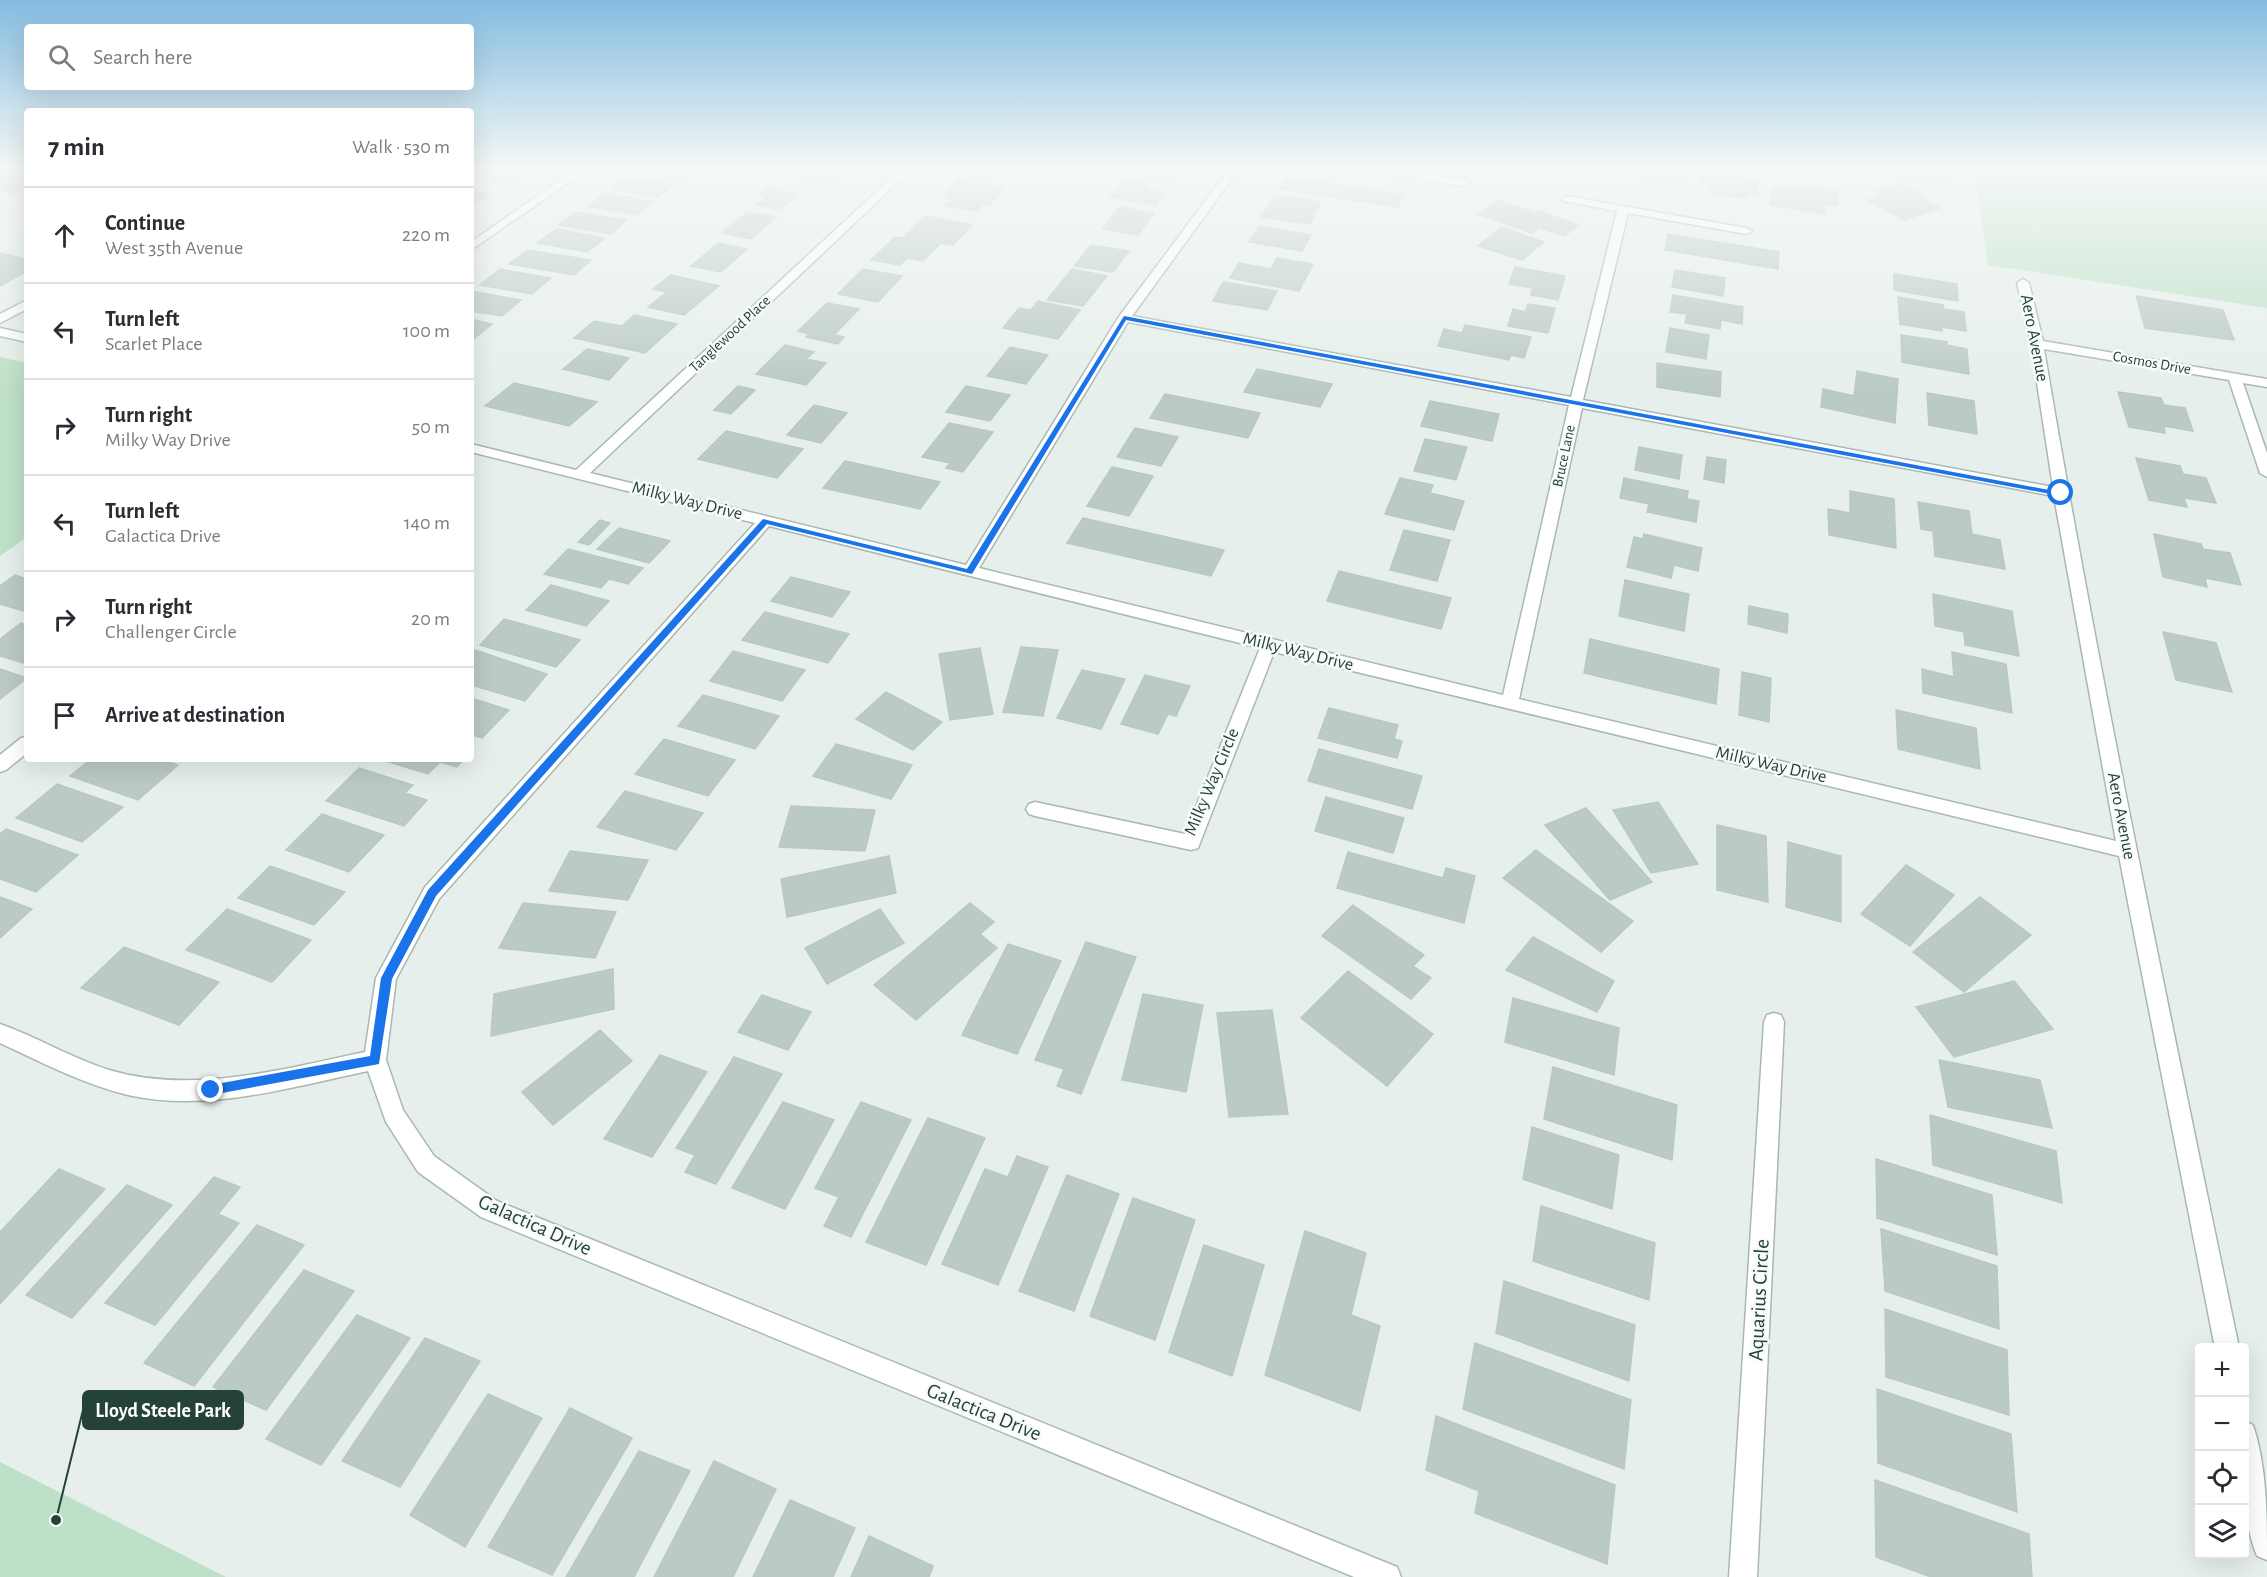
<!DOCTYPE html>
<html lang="en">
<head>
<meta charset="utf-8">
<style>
  :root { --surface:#fff; --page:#f7f7f7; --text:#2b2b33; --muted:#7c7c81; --line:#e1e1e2 }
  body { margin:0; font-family:"Alegreya Sans",sans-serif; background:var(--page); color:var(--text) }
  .controls { position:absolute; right:18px; bottom:18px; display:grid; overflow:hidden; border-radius:6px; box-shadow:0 6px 24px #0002 }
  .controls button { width:54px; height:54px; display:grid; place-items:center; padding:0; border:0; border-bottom:2px solid var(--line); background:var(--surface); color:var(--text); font:30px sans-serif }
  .stop { position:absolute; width:18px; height:18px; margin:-14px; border:4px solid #1a73e8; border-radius:50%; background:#fff }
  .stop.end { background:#1a73e8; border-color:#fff; box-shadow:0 2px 6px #0008 }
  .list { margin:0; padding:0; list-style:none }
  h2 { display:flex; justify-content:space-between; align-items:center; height:78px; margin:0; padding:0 24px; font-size:26px }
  h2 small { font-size:20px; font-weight:400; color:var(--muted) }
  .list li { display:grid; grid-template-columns:39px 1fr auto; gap:18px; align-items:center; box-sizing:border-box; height:96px; padding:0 24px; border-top:2px solid var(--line) }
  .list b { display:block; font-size:22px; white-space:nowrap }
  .list p { margin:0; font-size:20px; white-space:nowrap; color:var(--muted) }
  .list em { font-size:20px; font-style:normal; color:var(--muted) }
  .icon { flex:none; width:33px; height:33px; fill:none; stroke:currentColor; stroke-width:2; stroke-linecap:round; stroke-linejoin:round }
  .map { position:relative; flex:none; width:2267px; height:1577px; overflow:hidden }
  .search { position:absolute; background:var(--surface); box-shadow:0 6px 24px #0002; left:24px; top:24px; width:450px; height:66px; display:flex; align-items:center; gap:15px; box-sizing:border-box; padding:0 21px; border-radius:6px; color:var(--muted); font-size:22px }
  .panel { position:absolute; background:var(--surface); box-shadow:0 6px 24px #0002; left:24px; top:108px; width:450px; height:654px; border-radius:6px }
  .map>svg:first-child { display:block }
  .green { fill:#bfe0c8 }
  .building { fill:#bbcac4; stroke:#b8c9c2; stroke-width:1.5 }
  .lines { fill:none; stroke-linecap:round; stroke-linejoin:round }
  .minor-casing { stroke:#a8b8b2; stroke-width:3 }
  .minor { fill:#fff; fill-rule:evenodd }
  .route { fill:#1a73e8 }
  .labels { text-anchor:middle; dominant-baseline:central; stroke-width:5; stroke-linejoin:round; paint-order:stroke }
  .far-street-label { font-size:15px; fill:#24423a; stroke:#f7fbf9 }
  .street-label { font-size:18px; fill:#24423a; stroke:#f7fbf9 }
  .near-street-label { font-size:21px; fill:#24423a; stroke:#f7fbf9 }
  .leader { fill:none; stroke:#24423a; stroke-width:2 }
  .callout-dot { fill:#24423a; stroke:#f7fbf9; stroke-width:2 }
  .callout { fill:#24423a; stroke:#24423a; stroke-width:2 }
  .callout-label { font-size:20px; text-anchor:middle; font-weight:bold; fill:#fff }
</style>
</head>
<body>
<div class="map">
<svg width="2267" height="1577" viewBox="0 0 2267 1577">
  <rect width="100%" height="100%" fill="#e6efeb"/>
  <path class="green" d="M1974,169H2267V308L1988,265Z
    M0,357L27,363V537L0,556Z
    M0,1462L226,1577H0Z"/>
  <path class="building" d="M0,169H27V186L14,193L0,190Z
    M471,169H528L508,182L471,175Z
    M637,169H698L680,180Z
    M794,169H845L830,181L820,179L817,181L805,179L808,176L789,173Z
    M962,169H996L986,180L956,175Z
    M1144,169H1181L1172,180L1139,175Z
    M1635,169H1689L1687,179L1676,177V181L1634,175Z
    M1702,169L1742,171L1741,178L1759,181L1757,195L1747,194V199L1708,193L1710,183L1700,182Z
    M1901,169H1945L1946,173H1952L1953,179L1945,178L1946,184L1902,177Z
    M628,177L674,185L658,197L612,189Z
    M1287,177L1403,195L1398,207L1280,189Z
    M958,179L1004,187L990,205L983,204L977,211L944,206L951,199L943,198Z
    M1124,180L1147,184L1143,189L1165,193L1156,205L1110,197Z
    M1899,183L1929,198L1923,200L1940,208L1904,220L1867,200L1883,195L1874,191Z
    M1800,185L1838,191L1837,205L1825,204L1824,214L1770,205L1773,186L1800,190Z
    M767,188L798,194L780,209L757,205L767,197L759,195Z
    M471,191L488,194L471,206Z
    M605,193L653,202L637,215L588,206Z
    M1275,195L1321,202L1310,224L1262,217Z
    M1498,200L1535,213L1539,211L1579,225L1564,236L1540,228L1532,233L1477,214Z
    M1119,207L1154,213L1138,235L1103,229Z
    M575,212L627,220L611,234L558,225Z
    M747,212L776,217L751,239L722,233Z
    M926,216L972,225L953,245L941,243L923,261L907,258L900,265L871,260L895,237L903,238Z
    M1259,226L1311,235L1302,251L1249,242Z
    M1501,227L1544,242L1522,260L1478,246Z
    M556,229L605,238L587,252L537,243Z
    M1668,234L1779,252L1778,269L1665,250Z
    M718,243L747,249L721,272L691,266Z
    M1091,245L1129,251L1113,272L1074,266Z
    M527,250L591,260L574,275L509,264Z
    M0,253L27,259V271L0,286Z
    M1277,258L1313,264L1299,291L1230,278L1239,263L1271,269Z
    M1515,267L1565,276L1558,300L1531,295L1533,288L1509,284Z
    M500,269L551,278L532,294L480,285Z
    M863,269L902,276L878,302L838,294Z
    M1072,269L1107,276L1083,306L1047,300Z
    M1675,270L1725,278L1723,296L1672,287Z
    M1894,274L1957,284L1958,301L1894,290Z
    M671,275L719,286L684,315L648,307L667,292L653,289Z
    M1223,282L1277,291L1267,310L1213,301Z
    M471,291L521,300L502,316L471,311Z
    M1673,295L1743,307L1742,324L1721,320L1720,329L1685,323L1687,314L1670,312Z
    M2136,296L2223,310L2234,340L2145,328Z
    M1898,297L1943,305L1944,309L1964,312L1966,331L1942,327V331L1900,324Z
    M1038,301L1080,310L1058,339L1003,328L1019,308L1031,310Z
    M827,303L859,309L834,335L844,337L838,344L806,337L809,334L798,331Z
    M1528,304L1555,308L1548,333L1508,326L1513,309L1525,312Z
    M634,315L677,324L645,353L574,338L594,321L622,326Z
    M471,319L492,324L472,340Z
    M1465,325L1531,337L1524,358L1511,355L1509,360L1438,346L1444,329L1462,333Z
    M1670,328L1709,335L1706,359L1666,352Z
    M1901,335L1947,342V345L1967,349L1969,374L1902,362Z
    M785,345L814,352L806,359L826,363L806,385L756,374Z
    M1010,347L1048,355L1026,384L987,376Z
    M587,349L629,358L609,380L563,369Z
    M1657,363L1721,372L1720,397L1657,387Z
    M1257,369L1332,384L1320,407L1244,392Z
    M1857,371L1898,379L1895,423L1821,407L1823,389L1854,396Z
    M514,383L597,402L569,426L485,406Z
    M738,386L755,390L731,414L714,410Z
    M966,386L1010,395L990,421L946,412Z
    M2118,392L2161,398L2164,405L2185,408L2193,431L2164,426L2165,433L2129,427Z
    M1927,393L1974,401L1977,434L1929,425Z
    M1165,394L1260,413L1248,438L1150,418Z
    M1430,401L1499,414L1492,441L1421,426Z
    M814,405L847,413L821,443L787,435Z
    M949,423L993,432L963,472L946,468L950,463L922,457Z
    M1135,428L1178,437L1161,466L1117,457Z
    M726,431L803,449L777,478L698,459Z
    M1425,439L1467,447L1456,480L1414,471Z
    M1639,447L1682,455L1679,479L1635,470Z
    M1707,457L1726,460L1724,483L1704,479Z
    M2136,458L2180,466L2183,474L2206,478L2216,503L2184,498L2187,507L2149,500Z
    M845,461L940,482L920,509L823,488Z
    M1112,467L1153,476L1129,516L1087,506Z
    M1400,478L1433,485L1430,493L1464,501L1454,530L1385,514Z
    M1624,478L1688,491L1687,499L1699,501L1696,522L1647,512L1649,504L1620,498Z
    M1850,491L1894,499L1896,548L1829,535L1828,509L1850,513Z
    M1918,502L1969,511L1972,534L2000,540L2005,569L1935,556L1933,531L1921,529Z
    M1083,518L1224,550L1211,576L1067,543Z
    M600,520L610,523L589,545L578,542Z
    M619,528L670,541L649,563L597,549Z
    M1404,530L1450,540L1437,581L1390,570Z
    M1644,534L1702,548L1698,571L1674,565L1671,578L1627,567L1634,537L1643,539Z
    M2154,534L2201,544L2203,549L2230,553L2241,585L2205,578L2207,587L2163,577Z
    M568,549L643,568L628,584L609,579L601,588L544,574Z
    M1339,571L1451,598L1441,629L1327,601Z
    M15,575L27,579V612L0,604V586Z
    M791,577L850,592L832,617L771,601Z
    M1625,580L1689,594L1684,631L1619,616Z
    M551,585L609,601L586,626L526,610Z
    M1933,594L2012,611L2019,656L1965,645L1964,632L1935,626Z
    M1749,606L1788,614L1787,633L1748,624Z
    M765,612L849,634L828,663L742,640Z
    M504,619L580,640L556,667L480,645Z
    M21,623L27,625V664L0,656V639Z
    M2163,632L2216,643L2232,692L2176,680Z
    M1590,639L1719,669L1716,704L1584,673Z
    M1021,647L1058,650L1043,716L1003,712Z
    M980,648L993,714L950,720L939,654Z
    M475,650L547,674L525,701L471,685V654Z
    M733,651L805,670L782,701L710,681Z
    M1952,652L2006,664L2012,713L1923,693L1922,669L1954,677Z
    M0,669L27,678L0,699Z
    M1082,670L1125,679L1101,729L1057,718Z
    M1742,672L1771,678L1769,722L1739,715Z
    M1145,675L1190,686L1176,716L1168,714L1158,734L1121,724Z
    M886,692L942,722L913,750L856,719Z
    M703,695L779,716L755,749L678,726Z
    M471,698L509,710L482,738L471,735Z
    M1329,708L1398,725L1394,739L1402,741L1397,758L1318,738Z
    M1896,710L1976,728L1980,769L1898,749Z
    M664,739L735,760L708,796L635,774Z
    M836,744L912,765L891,799L813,776Z
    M1319,749L1422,776L1412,809L1308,781Z
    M91,759H160L178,765L138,800L70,776Z
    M379,759H464L457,767L440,762L428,774Z
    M359,768L413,785L405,793L427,800L404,826L326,801Z
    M57,784L123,807L82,842L16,818Z
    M625,791L703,813L676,850L597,827Z
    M1326,797L1404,818L1393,853L1315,831Z
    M1658,802L1698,864L1651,873L1613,810Z
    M791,806L875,810L865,851L779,847Z
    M1586,808L1652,882L1610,900L1545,825Z
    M322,814L384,835L349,872L286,850Z
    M1717,825L1766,836L1768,902L1717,890Z
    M6,829L78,855L36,892L0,879V834Z
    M1788,842L1841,856V922L1786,907Z
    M1536,850L1633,921L1601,952L1503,878Z
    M570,851L648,860L628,900L549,891Z
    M1348,852L1443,878L1446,868L1475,876L1464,923L1337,888Z
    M889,856L896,893L787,917L781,879Z
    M1906,865L1954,895L1910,946L1861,914Z
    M270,866L345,892L314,925L238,898Z
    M0,897L32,909L0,938Z
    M1980,897L2031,935L1964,992L1913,952Z
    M523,903L616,912L595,958L499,948Z
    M970,903L994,922L980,934L997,948L916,1020L874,985Z
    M1353,905L1424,955L1413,966L1431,978L1411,999L1322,936Z
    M227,909L311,940L272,982L186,950Z
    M880,909L904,943L827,984L805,948Z
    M1533,937L1614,981L1597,1012L1506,970Z
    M1086,942L1136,957L1081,1094L1057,1086L1064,1069L1035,1060Z
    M1008,944L1061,961L1017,1054L962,1035Z
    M124,947L219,982L179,1025L81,988Z
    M613,969L614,1009L491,1036L494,994Z
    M1348,971L1433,1034L1387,1086L1301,1018Z
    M2014,981L2053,1029L1954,1057L1916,1007Z
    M1143,994L1203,1005L1186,1092L1122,1080Z
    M762,995L811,1012L788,1050L738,1032Z
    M1513,998L1619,1028L1614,1075L1505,1042Z
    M1272,1010L1288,1114L1229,1117L1217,1013Z
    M600,1030L632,1061L553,1125L522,1092Z
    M660,1055L707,1072L652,1157L604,1139Z
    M734,1057L782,1074L716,1184L685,1172L695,1155L676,1148Z
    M1939,1060L2040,1080L2052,1128L1948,1107Z
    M1553,1067L1677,1105L1672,1160L1544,1119Z
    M783,1102L834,1120L785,1209L732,1188Z
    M861,1102L911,1120L851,1237L824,1226L839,1197L815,1188Z
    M1930,1115L2056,1151L2062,1203L1933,1165Z
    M928,1118L985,1138L926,1265L866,1242Z
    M1532,1127L1619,1155L1612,1209L1523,1179Z
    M1017,1156L1048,1167L998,1285L942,1264L985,1169L1008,1177Z
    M1876,1159L1992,1195L1997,1255L1877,1218Z
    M59,1169L105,1189L0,1304V1232Z
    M1067,1175L1119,1194L1074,1311L1019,1291Z
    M214,1177L240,1187L218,1214L239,1223L155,1325L105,1303Z
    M127,1185L172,1205L72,1318L26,1295Z
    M1133,1198L1195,1220L1155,1340L1090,1316Z
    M1541,1206L1655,1243L1649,1300L1533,1261Z
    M257,1225L304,1245L194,1386L144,1363Z
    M1881,1229L1997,1266L1999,1329L1885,1291Z
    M1305,1231L1366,1253L1351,1315L1380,1326L1360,1411L1265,1375Z
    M1204,1245L1264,1265L1232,1376L1169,1352Z
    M304,1270L354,1291L266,1410L213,1387Z
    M1504,1281L1635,1325L1629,1381L1496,1333Z
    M1885,1309L2007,1350L2009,1415L1886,1377Z
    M357,1315L410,1338L321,1465L266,1439Z
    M425,1338L480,1361L400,1487L342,1461Z
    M1475,1343L1631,1400L1624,1469L1463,1409Z
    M1877,1389L2011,1434L2017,1512L1878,1463Z
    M488,1394L542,1418L465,1547L410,1515Z
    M570,1408L632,1438L552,1575L488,1547Z
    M1436,1416L1615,1485L1607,1564L1475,1513L1479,1491L1426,1470Z
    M639,1451L690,1471L634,1577H566Z
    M714,1461L776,1489L733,1577H654Z
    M1875,1480L2029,1534L2032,1577H1931L1876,1557Z
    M790,1500L855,1528L833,1577H753Z
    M869,1536L933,1566L929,1577H851Z"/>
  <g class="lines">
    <defs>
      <path id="minor" d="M576,169H588L471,250V242Z
        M901,169H912L590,473L966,565L1118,318L1229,169H1239L1132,316L1571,397L1617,211L1563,201L1562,199L1567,196L1746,228L1752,231L1746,234L1628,213L1583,400L2053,487L2031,344L2017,283L2023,279L2029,283L2043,341L2267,379V387L2243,383L2267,453V477L2260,473L2229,380L2044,349C2100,684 2170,1015 2239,1348H2215L2119,856L1274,652L1198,848L1191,850L1035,816L1029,814L1026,809L1029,804L1035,802L1185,834L1260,648L769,526L439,899L396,979L386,1060L403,1110L434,1156L497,1201L1397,1567L1401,1577H1354L481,1217L418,1172L386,1122L368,1071C291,1087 207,1113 128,1095C83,1084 41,1062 0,1043V1024C37,1037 71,1058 109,1070C193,1095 282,1069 365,1052L376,978L425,887L755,523L471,452V444L576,470ZM1128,322L1569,405L1503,695L979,568ZM1582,408L2054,496L2116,841L1519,699Z
        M1368,169H1392L1465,180L1470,183L1465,186L1373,172Z
        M27,300V309L0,323V314Z
        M0,328L27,334V342L0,336Z
        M27,737V753L6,770L0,772V755L21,738Z
        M1774,1013L1781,1015L1784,1022L1757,1577H1729L1764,1022L1767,1015Z
        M2244,1421L2253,1425C2267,1467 2267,1515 2267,1560L2257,1556C2240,1514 2244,1466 2244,1421Z"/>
    </defs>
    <use href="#minor" class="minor-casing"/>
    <use href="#minor" class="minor"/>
  </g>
  <linearGradient id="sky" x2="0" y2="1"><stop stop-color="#84bce0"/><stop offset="0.43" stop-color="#f4f8f6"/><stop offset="1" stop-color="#f4f8f6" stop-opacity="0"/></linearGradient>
  <rect width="2267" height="390" fill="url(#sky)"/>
  <path class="route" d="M1124,316L2065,493L2061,496L1126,320L972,574L767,524L436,896L392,979L379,1064L211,1095L207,1094V1086L211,1085L370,1056L381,978L428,890L763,519L967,569Z"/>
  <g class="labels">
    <g class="far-street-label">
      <text transform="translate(730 334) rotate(-43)">Tanglewood Place</text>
      <text transform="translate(2152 363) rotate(10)">Cosmos Drive</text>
      <text transform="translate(1564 456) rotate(-78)">Bruce Lane</text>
    </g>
    <g class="street-label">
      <text transform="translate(2034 338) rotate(79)">Aero Avenue</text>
      <text transform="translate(687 501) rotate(14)">Milky Way Drive</text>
      <text transform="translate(1298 652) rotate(14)">Milky Way Drive</text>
      <text transform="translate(1771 765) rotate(13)">Milky Way Drive</text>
      <text transform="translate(1212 782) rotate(-67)">Milky Way Circle</text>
      <text transform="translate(2121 816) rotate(79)">Aero Avenue</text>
    </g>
    <g class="near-street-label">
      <text transform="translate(535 1225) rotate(24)">Galactica Drive</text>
      <text transform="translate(1759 1300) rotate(-87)">Aquarius Circle</text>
      <text transform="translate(984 1412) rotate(22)">Galactica Drive</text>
    </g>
  </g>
  <path class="leader" d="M56 1520L83 1410"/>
  <circle class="callout-dot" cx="56" cy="1520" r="6"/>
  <rect class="callout" x="83" y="1391" width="160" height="38" rx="6"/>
  <g class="callout-label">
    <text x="163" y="1417">Lloyd Steele Park</text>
  </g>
</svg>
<div class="controls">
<button>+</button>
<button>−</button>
<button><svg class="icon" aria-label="locate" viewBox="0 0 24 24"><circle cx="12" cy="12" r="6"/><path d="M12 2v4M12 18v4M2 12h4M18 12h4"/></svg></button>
<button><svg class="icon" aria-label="layers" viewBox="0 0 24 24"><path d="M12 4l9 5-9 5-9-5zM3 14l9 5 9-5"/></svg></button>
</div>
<div class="stop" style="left:2061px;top:493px"></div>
<div class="stop end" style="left:211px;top:1090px"></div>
<div class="search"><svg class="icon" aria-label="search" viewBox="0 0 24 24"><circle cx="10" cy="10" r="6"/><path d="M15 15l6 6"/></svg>Search here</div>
<section class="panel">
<h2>7 min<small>Walk · 530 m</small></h2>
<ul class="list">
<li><svg class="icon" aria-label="ahead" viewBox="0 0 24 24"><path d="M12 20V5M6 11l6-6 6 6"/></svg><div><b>Continue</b><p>West 35th Avenue</p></div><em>220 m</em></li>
<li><svg class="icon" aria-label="left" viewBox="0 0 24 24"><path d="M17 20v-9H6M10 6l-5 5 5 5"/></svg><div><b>Turn left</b><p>Scarlet Place</p></div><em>100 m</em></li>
<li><svg class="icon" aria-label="right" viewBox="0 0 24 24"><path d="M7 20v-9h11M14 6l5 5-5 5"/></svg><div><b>Turn right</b><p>Milky Way Drive</p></div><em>50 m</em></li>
<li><svg class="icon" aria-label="left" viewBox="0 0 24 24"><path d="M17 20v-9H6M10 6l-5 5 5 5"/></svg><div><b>Turn left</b><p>Galactica Drive</p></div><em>140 m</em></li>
<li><svg class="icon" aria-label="right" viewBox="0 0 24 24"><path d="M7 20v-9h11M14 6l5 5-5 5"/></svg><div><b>Turn right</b><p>Challenger Circle</p></div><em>20 m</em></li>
<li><svg class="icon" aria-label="arrive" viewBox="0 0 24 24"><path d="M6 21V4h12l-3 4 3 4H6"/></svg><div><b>Arrive at destination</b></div></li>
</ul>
</section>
</div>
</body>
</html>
